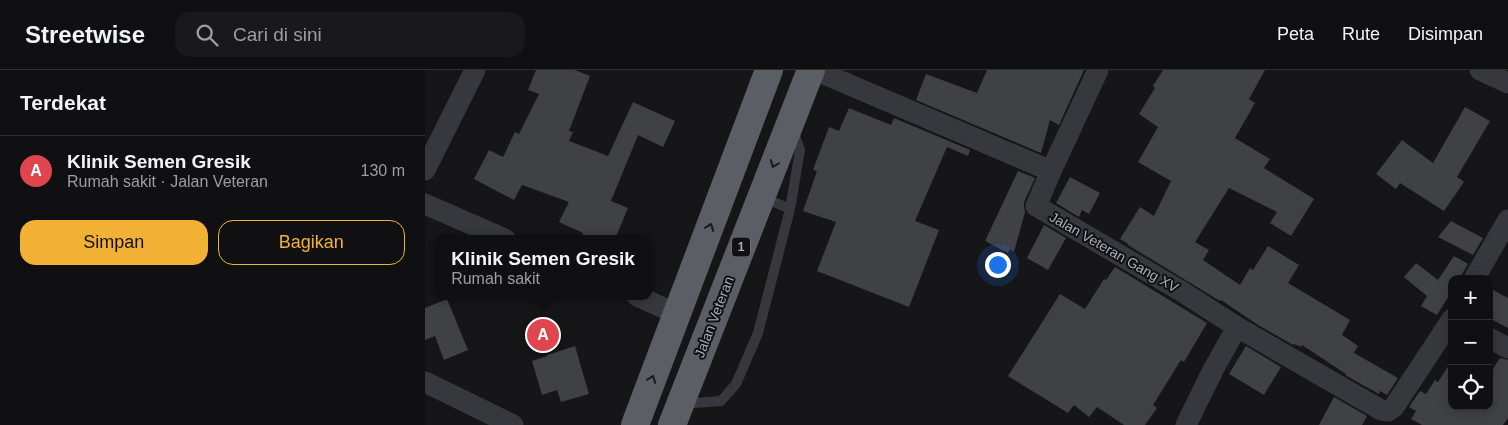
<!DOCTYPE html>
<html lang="id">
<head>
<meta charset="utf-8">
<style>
  :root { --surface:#101012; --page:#19191b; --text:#f1f3f6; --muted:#9c9d9f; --line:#303032; --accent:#f2b134 }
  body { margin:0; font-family:Helvetica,sans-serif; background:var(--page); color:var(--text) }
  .controls { position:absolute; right:15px; bottom:15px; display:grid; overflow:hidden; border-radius:10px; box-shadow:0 2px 12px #0003 }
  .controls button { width:45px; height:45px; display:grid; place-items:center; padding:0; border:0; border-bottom:1px solid var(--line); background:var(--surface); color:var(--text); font:25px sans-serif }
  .you { position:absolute; left:572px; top:194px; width:18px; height:18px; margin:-12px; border:4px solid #fff; border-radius:50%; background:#1a73e8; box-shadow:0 0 0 8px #1a73e833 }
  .badge { display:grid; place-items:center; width:32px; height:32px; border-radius:50%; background:var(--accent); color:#fff; font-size:16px; font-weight:700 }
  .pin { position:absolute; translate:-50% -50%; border:2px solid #fff; box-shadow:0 1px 5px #0006 }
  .popup { position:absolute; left:9px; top:165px; width:218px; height:65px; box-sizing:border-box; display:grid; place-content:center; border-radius:10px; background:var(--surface); filter:drop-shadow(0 1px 4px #0005); font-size:16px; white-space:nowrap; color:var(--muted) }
  .popup b { font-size:19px; color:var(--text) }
  .popup::after { content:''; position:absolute; left:50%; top:100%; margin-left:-10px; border:10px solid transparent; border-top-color:var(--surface) }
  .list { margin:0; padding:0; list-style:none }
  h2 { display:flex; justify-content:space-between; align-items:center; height:65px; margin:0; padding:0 20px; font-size:21px }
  h2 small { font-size:16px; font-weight:400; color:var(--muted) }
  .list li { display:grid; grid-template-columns:32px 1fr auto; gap:15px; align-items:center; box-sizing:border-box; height:70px; padding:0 20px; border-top:1px solid var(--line) }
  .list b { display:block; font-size:19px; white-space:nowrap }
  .list p { margin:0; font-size:16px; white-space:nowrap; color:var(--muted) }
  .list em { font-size:16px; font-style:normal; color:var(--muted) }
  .actions { display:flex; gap:10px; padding:15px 20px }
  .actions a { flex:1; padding:11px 0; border:1px solid var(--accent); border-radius:15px; text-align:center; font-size:18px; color:var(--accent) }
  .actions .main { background:var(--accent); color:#111 }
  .icon { flex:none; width:28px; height:28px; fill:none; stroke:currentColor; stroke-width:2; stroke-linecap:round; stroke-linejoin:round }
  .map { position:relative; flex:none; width:1083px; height:355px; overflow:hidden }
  header { display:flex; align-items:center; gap:30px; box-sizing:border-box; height:70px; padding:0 25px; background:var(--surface); border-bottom:1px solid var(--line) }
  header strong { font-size:24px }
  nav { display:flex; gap:28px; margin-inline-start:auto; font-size:18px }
  .search { width:350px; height:45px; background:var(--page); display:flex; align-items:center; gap:12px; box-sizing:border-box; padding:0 18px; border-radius:15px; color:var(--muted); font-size:19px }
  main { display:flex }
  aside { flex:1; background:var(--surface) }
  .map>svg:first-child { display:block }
  .building { fill:#404145 }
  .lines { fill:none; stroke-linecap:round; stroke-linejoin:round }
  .service { stroke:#37383d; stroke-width:10 }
  .minor { stroke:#37383d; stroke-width:21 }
  .trunk { stroke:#5b5e65; stroke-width:28 }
  .oneway { stroke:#18191b }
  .labels { text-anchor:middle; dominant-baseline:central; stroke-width:4; stroke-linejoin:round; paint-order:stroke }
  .shield { fill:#111113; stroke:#7b7e86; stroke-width:1 }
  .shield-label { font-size:12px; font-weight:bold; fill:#a8adb8 }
  .street-label { font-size:14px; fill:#a8adb8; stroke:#111113 }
</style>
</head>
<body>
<header>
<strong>Streetwise</strong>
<div class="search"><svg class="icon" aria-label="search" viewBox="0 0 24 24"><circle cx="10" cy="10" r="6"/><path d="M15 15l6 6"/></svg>Cari di sini</div>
<nav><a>Peta</a><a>Rute</a><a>Disimpan</a></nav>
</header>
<main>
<aside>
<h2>Terdekat<small></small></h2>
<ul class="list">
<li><span class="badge" style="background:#e0444e">A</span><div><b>Klinik Semen Gresik</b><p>Rumah sakit · Jalan Veteran</p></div><em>130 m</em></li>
</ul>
<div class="actions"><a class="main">Simpan</a><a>Bagikan</a></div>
</aside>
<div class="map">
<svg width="1083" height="355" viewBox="0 0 1083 355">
  <rect width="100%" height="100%" fill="#161618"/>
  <path class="building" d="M111,0H150L165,6L144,61L148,62L144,71L183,86L208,32L250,51L238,77L213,65L186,131L203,138L190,169H156L158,163L134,152L144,132L97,115L89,130L49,109L64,80L78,87L90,62L94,64L114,24L103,20Z
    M562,0H659L634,55L625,50L616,83L491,30L501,4L552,23Z
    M738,0H840L824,29L830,33L810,68L845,89L839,98L889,129L866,166L845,153L852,142L804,118L770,172L784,180L778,190L815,215L825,198L828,200L843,176L874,195L863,213L925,250L917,265L933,276L929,283L973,308L962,325L955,321L954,324L920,305L921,304L877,275L876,277L869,274L868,275L833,255L796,230L795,231L703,175V174L695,169L715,137L729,146L746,111L713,92L733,57L714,44L730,18L728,16Z
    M1040,37L1065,51L1032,107L1039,112L1019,141L975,113L971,119L951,104L977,70L1008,93Z
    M424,38L466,55L469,48L545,80L543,86L522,77L490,151L514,160L484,237L392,201L411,152L378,141L392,101L388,100L404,57L414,61Z
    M593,101L610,108L599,132V137L600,142L589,182L585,179L583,183L560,171Z
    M645,107L675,123L664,144L657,140L654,147L631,133Z
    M1026,151L1058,168L1048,185L1013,167Z
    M619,155L641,168L623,200L602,188Z
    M1029,186L1043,194L1034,209H1027V221L1012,245L996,236L1002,226L979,207L991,193L1013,210Z
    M690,197L782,253L759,292L756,290L728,335L732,338L720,355H699L672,337L664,347L649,335L643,343L583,306L635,224L660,239L679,209L681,210Z
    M1064,218L1083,228V258L1064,248Z
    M22,229L43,280L19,290L10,266L0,270V238Z
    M150,276L164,324L136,332L132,320L117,325L107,291L122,286V285Z
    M821,276L856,297L839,325L804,304Z
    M1075,288L1083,290V348L1078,355H997L986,349L991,341L984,337L995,321L1001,324L1010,310L1013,312L1027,290V336H1064V305Z
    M909,327L942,346L937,355H894Z"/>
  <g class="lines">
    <path class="service" d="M338,127L365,139
      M258,331L270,333L296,331L311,314L333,263L365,139L375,80L370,66L365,62"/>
    <path class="minor" d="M390,0L626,101L611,136L756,221L812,257L956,340L963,341L969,337L1027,249
      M1055,0L1083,13
      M0,100L50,0
      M626,101L673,0
      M0,134L80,169
      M1049,209L1083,150
      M212,226L252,244
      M1064,268L1083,278
      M0,312L88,355
      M761,355L788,300L812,257"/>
    <path class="trunk" d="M210,355L344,0
      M247,355L386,0"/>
  </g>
  <defs><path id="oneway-chevron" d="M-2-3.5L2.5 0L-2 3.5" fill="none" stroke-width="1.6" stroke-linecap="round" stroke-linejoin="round" transform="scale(1.25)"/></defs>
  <g class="oneway">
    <use href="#oneway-chevron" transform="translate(349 94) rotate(111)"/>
    <use href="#oneway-chevron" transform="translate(285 157) rotate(-69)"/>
    <use href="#oneway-chevron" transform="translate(227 309) rotate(-69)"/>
  </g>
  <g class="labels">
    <rect class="shield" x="307" y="167.5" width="18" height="19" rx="4"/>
    <g class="shield-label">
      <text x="316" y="177">1</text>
    </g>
    <g class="street-label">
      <text transform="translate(689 182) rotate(30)">Jalan Veteran Gang XV</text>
      <text transform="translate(289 247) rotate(-69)">Jalan Veteran</text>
    </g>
  </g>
</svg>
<div class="controls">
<button>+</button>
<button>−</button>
<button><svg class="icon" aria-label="locate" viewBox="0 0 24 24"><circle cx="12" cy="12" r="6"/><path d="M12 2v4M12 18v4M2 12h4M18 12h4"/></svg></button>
</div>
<div class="you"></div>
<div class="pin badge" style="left:118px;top:265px;background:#e0444e">A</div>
<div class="popup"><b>Klinik Semen Gresik</b>Rumah sakit</div>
</div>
</main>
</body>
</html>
